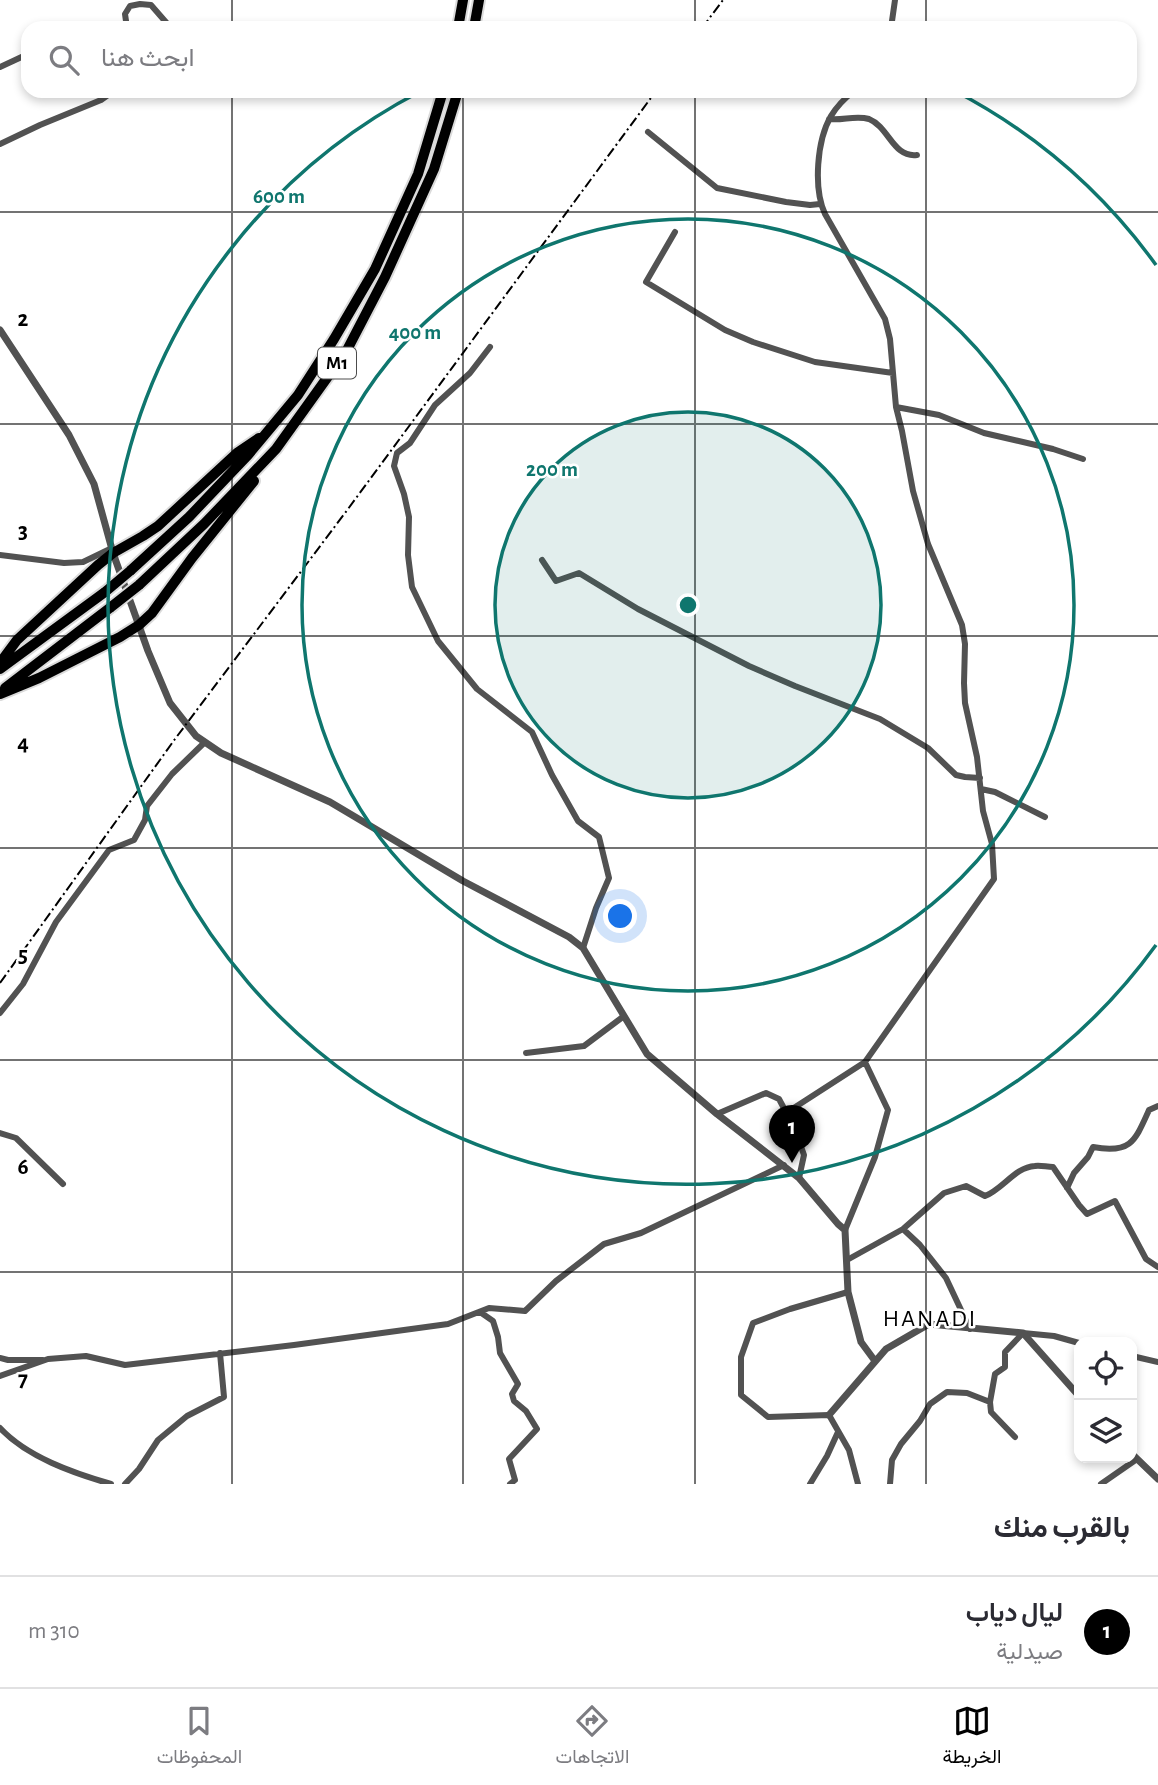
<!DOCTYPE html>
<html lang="ar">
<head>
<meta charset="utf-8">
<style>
  :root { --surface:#fff; --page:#f2f2f3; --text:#2b2b33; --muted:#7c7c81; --line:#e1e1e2; --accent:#000 }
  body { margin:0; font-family:"Alegreya Sans",Vazirmatn,sans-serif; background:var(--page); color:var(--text); direction:rtl }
  .controls { position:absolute; right:21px; bottom:21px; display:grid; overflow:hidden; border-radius:14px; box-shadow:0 4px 10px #0003 }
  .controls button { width:63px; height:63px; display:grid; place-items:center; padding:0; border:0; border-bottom:2px solid var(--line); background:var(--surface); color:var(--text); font:35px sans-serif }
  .you { position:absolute; left:621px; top:917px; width:24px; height:24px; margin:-18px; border:5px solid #fff; border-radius:50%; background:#1a73e8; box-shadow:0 0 0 10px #1a73e833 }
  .badge { display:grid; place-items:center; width:46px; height:46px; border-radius:50%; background:var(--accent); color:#fff; font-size:23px; font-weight:700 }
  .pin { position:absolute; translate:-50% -58px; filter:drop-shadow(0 2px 4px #0008) }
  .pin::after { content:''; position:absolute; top:37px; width:24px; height:21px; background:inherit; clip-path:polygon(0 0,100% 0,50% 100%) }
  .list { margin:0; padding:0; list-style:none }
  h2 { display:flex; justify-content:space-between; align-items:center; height:91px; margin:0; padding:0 28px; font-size:30px }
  h2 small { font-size:23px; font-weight:400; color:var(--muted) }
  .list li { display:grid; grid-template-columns:46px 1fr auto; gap:21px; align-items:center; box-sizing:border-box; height:112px; padding:0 28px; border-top:2px solid var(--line) }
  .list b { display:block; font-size:26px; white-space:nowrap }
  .list p { margin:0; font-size:23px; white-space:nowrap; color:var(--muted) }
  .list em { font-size:23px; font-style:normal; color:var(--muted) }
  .icon { flex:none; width:38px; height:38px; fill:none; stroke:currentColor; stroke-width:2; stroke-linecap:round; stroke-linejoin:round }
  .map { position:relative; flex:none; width:1158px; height:1484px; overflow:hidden; direction:ltr }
  .search { position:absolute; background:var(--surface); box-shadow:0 4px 10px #0003; left:21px; right:21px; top:21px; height:77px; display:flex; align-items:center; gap:18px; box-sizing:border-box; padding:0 24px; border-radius:21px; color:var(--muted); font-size:26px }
  .sheet { height:203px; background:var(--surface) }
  nav { display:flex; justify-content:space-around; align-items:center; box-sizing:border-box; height:98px; border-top:2px solid var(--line); background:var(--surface); font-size:19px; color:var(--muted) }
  nav a { display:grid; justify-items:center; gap:4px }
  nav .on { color:var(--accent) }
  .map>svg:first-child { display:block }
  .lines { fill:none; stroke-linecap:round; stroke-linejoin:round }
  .motorway-casing { stroke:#dbdbdb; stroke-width:14 }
  .minor { stroke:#525252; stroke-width:6 }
  .tertiary { stroke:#525252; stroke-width:7 }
  .motorway { stroke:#000; stroke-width:10 }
  .rail { stroke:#000; stroke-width:2; stroke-dasharray:10 3.5 2 3.5; stroke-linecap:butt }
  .motorway-bridge-casing { stroke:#dbdbdb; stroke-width:14; stroke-linecap:butt }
  .motorway-bridge { stroke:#000; stroke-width:10 }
  .grid { fill:none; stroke:#000; stroke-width:2; stroke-opacity:0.55 }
  .ring { fill:none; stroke:#0f766e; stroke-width:3.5 }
  .labels { text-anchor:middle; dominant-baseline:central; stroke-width:5; stroke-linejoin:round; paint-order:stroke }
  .shield { fill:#fff; stroke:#4c4c4c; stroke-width:2 }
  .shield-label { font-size:19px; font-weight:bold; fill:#000 }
  .quarter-label { font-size:24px; letter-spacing:2px; fill:#000; stroke:#fff }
  .grid-label { font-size:23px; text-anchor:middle; font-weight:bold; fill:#000; stroke:#fff; stroke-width:5; stroke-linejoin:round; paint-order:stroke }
  .centre { fill:#0f766e; stroke:#fff; stroke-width:3.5 }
  .ring-label { font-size:21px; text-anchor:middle; font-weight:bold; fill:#0f766e; stroke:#fff; stroke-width:5; stroke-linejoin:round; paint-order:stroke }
</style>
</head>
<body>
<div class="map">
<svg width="1158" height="1484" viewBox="0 0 1158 1484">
  <rect width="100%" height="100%" fill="#fff"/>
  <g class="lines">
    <defs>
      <path id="motorway" d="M458,28L463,0
        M474,28L479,0
        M130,571L189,517L248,455L298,395L334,339L375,269L418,174L443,91
        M139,585L204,524L276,449L347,350L385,277L434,169L458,91
        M0,663L17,640L98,565L113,553L143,536L158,526L237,453L259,438
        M0,669L105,592
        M5,688L111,607
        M0,694L39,678L120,637L139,625L152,613L192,558L254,481"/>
    </defs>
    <use href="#motorway" class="motorway-casing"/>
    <path class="minor" d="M127,28L125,14L130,6L140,4L151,5L171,28
      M891,28L895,0
      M0,67L28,54
      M962,91L965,93
      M829,119C842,121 855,115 869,119C889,127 893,158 917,155
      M648,132L717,188L786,202L810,205L820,204
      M0,144L40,125L101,100L108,95L107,91
      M675,232L646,282L725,330L753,342L815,362L893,373
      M490,347L470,373L435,405L410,443L397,453L394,466L404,494L409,517L408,555L412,587L438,641L477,689L532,732L552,775L578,821L599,837L609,878L596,908L583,948
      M896,407L939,415L984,433L1053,449L1083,459
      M0,555L64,563L83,562L112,548
      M542,560L556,581L579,573L638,609L749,666L795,686L880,719L928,748L956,775L965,777L980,778
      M981,789L995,792L1045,817
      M0,1013L23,984L56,922L109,850L134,840L145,820L147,806L172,774L205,742
      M526,1053L584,1046L624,1016
      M786,1113L865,1062
      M717,1114L766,1093L779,1099L794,1127L804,1155L799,1178
      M0,1133L16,1138L63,1184
      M1067,1188L1074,1173L1088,1157L1093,1147C1131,1154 1135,1141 1149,1110L1158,1106
      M903,1229L920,1245L946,1278L970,1329
      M845,1230L875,1157L888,1110L865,1062L994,879L992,844L983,811L977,757L965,703L964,683L965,644L962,625L928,544L913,491L902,431L896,407L890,339L885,319L825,214C813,188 817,140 831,116C837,106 845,98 854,91
      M847,1260L903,1229L944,1193L966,1186L985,1196C1003,1189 1015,1167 1035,1166C1040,1165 1047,1167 1053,1167L1079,1205L1087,1214L1115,1201L1146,1259L1158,1267
      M848,1292L790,1309L753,1323L741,1357V1395L768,1417L829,1415L849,1450L858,1484
      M480,1312L493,1321L498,1337L500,1353L518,1384L512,1394L514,1401L526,1411L537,1429L509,1459L515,1480L510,1484
      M1132,1356L1158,1362
      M0,1358L8,1360H43
      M0,1376L48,1359L86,1356L125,1365L294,1345L448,1324L489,1308L525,1311L556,1281L604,1244L641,1233L784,1165
      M0,1428C27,1457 73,1473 111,1484
      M1015,1437L991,1412L990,1402L995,1374L1005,1367V1352L1023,1333L1054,1336L1079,1343
      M125,1484L139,1469L158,1440L187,1416L224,1397L220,1353
      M810,1484L827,1456L838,1432
      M890,1484L892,1460L901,1444L920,1421L930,1404L947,1392L967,1393L990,1402
      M1101,1484L1137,1459"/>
    <path class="tertiary" d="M0,330L69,435L94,484L113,553L148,651L170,703L196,736L221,753L330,802L463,881L569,937L583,948L647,1054L717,1114L799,1178L838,1224L845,1230L848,1292L861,1342L875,1361
      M829,1415L886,1349L929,1324L1023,1333L1079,1396
      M1132,1454L1158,1479"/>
    <use href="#motorway" class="motorway"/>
    <path class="rail" d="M702,28L723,0
      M0,983L175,739L348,509L656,91"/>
    <defs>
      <path id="motorway-bridge" d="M105,592L130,571
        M111,607L139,585"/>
    </defs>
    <use href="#motorway-bridge" class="motorway-bridge-casing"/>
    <use href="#motorway-bridge" class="motorway-bridge"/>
  </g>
  <path class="grid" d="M232,0V28M463,0V28M695,0V28M926,0V28M232,91V1484M463,91V1484M695,91V1484M926,91V1484M0,212H1158M0,424H1158M0,636H1158M0,848H1158M0,1060H1158M0,1272H1158"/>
  <circle cx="688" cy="605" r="193" fill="#0f766e" fill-opacity=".12"/>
  <g class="ring">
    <circle cx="688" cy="605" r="193"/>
    <circle cx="688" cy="605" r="386"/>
    <path d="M1156 945A579 579 0 1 1 421 91M643 28A579 579 0 0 1 733 28M955 91A579 579 0 0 1 1156 265"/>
  </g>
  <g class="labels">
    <rect class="shield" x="318" y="347.5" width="38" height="31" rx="5"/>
    <g class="shield-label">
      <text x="337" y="363">M1</text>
    </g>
    <g class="quarter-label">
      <text x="930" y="1319">HANADI</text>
    </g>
  </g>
  <g class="grid-label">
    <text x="23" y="326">2</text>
    <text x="23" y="538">3</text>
    <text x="23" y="750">4</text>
    <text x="23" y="962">5</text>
    <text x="23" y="1174">6</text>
    <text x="23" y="1386">7</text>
  </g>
  <circle cx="688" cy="605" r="10" class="centre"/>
  <g class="ring-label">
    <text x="279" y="203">600 m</text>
    <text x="415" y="339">400 m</text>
    <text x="552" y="476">200 m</text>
  </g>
</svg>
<div class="controls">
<button><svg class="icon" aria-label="locate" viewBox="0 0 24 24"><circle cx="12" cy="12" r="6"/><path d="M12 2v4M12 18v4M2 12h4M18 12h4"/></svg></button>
<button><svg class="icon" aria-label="layers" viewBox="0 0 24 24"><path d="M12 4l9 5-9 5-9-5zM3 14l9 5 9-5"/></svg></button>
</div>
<div class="you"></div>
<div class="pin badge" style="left:792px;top:1163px">1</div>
<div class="search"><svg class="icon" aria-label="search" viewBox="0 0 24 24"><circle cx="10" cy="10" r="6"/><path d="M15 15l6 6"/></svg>ابحث هنا</div>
</div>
<section class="sheet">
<h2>بالقرب منك<small></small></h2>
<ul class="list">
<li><span class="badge">1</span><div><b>ليال دياب</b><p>صيدلية</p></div><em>310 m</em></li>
</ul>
</section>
<nav>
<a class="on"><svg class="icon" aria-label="map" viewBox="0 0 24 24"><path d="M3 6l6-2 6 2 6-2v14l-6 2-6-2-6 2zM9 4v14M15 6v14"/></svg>الخريطة</a>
<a><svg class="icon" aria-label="directions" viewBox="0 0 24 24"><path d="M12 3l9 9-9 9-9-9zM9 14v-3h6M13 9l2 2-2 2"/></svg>الاتجاهات</a>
<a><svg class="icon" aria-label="saved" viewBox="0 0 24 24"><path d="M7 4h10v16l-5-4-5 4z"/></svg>المحفوظات</a>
</nav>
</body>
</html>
